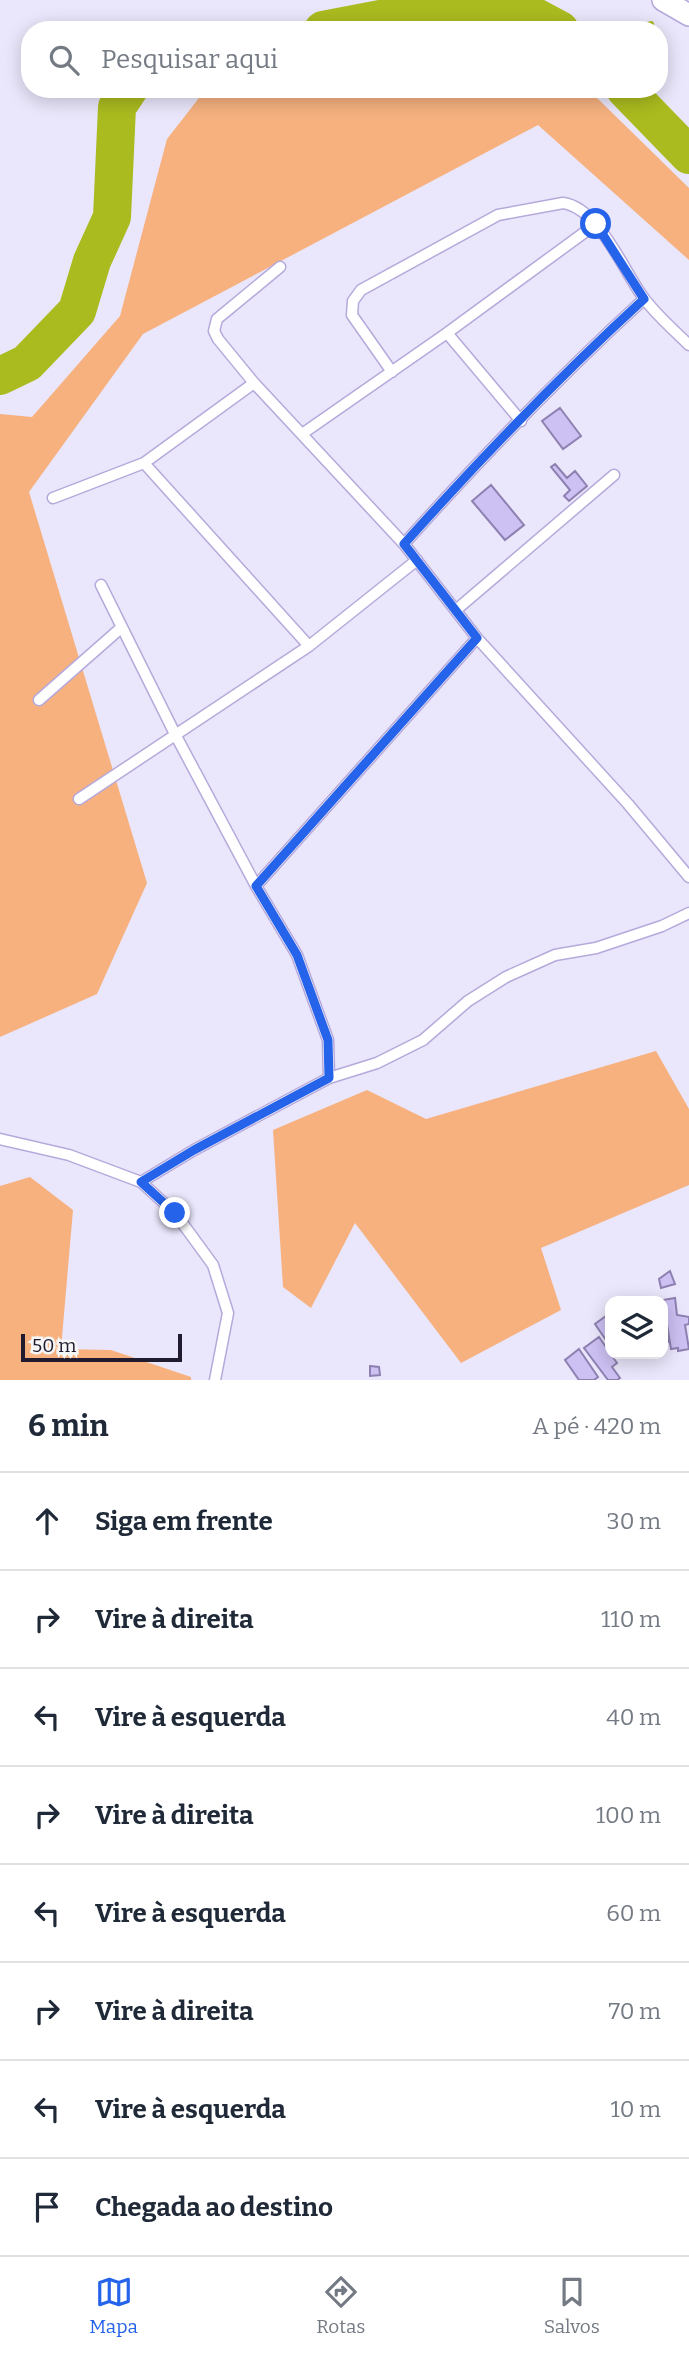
<!DOCTYPE html>
<html lang="pt">
<head>
<meta charset="utf-8">
<style>
  :root { --surface:#fff; --page:#f6f6f7; --text:#1f2937; --muted:#747a83; --line:#e0e1e3; --accent:#2563eb }
  body { margin:0; font-family:Bitter,serif; background:var(--page); color:var(--text) }
  .controls { position:absolute; right:21px; bottom:21px; display:grid; overflow:hidden; border-radius:14px; box-shadow:0 4px 18px #0003 }
  .controls button { width:63px; height:63px; display:grid; place-items:center; padding:0; border:0; border-bottom:2px solid var(--line); background:var(--surface); color:var(--text); font:35px sans-serif }
  .scale { position:absolute; left:21px; bottom:18px; width:161px; box-sizing:border-box; padding-left:7px; border:4px solid #201b2e; border-top:0; font-size:19px; line-height:24px; white-space:nowrap; color:#201b2e; -webkit-text-stroke:5px #f6f6f6; paint-order:stroke }
  .stop { position:absolute; width:21px; height:21px; margin:-16px; border:5px solid #2563eb; border-radius:50%; background:#fff }
  .stop.end { background:#2563eb; border-color:#fff; box-shadow:0 2px 7px #0008 }
  .list { margin:0; padding:0; list-style:none }
  h2 { display:flex; justify-content:space-between; align-items:center; height:91px; margin:0; padding:0 28px; font-size:30px }
  h2 small { font-size:23px; font-weight:400; color:var(--muted) }
  .list li { display:grid; grid-template-columns:46px 1fr auto; gap:21px; align-items:center; box-sizing:border-box; height:98px; padding:0 28px; border-top:2px solid var(--line) }
  .list b { display:block; font-size:26px; white-space:nowrap }
  .list em { font-size:23px; font-style:normal; color:var(--muted) }
  .icon { flex:none; width:38px; height:38px; fill:none; stroke:currentColor; stroke-width:2; stroke-linecap:round; stroke-linejoin:round }
  .map { position:relative; flex:none; width:689px; height:1380px; overflow:hidden }
  .search { position:absolute; background:var(--surface); box-shadow:0 4px 18px #0003; left:21px; right:21px; top:21px; height:77px; display:flex; align-items:center; gap:18px; box-sizing:border-box; padding:0 24px; border-radius:28px; color:var(--muted); font-size:26px }
  .sheet { height:875px; background:var(--surface) }
  nav { display:flex; justify-content:space-around; align-items:center; box-sizing:border-box; height:98px; border-top:2px solid var(--line); background:var(--surface); font-size:19px; color:var(--muted) }
  nav a { display:grid; justify-items:center; gap:4px }
  nav .on { color:var(--accent) }
  .map>svg:first-child { display:block }
  .green { fill:#f6b17f }
  .lines { fill:none; stroke-linecap:round; stroke-linejoin:round }
  .stream { stroke:#aabb1f; stroke-width:6 }
  .river { stroke:#aabb1f; stroke-width:38 }
  .building { fill:#cdc0f3; stroke:#8e81b1; stroke-width:2 }
  .service-casing { stroke:#b6a9db; stroke-width:13 }
  .minor-casing { stroke:#b6a9db; stroke-width:24 }
  .service { stroke:#fff; stroke-width:10 }
  .minor { stroke:#fff; stroke-width:21 }
  .route { stroke:#2563eb; stroke-width:9 }
</style>
</head>
<body>
<div class="map">
<svg width="689" height="1380" viewBox="0 0 689 1380">
  <rect width="100%" height="100%" fill="#eae6fb"/>
  <path class="green" d="M206,89H575L594,95L689,188V260L538,125L143,334L29,492L147,883L97,994L0,1037V414L32,417L120,316L167,139Z
    M656,1051L689,1109V1185L541,1248L561,1310L461,1363L355,1223L311,1308L283,1287L273,1130L367,1090L426,1119Z
    M30,1177L73,1210L61,1349L111,1350L191,1377V1380H0V1186Z"/>
  <g class="lines">
    <path class="stream" d="M632,30L651,24"/>
    <path class="river" d="M323,30L458,4L528,13L560,30
      M625,89L689,155
      M0,376L27,363L77,311L92,261L112,217L117,107L129,89"/>
  </g>
  <path class="building" d="M560,408L581,436L563,449L542,421Z
    M555,464L567,478L575,471L587,486L569,501L564,496L570,490L551,467Z
    M491,485L524,525L505,540L472,501Z
    M670,1271L675,1284L661,1288L659,1279Z
    M675,1298L677,1315L689,1317V1324L685,1325L689,1349L678,1351V1348L671,1349L663,1300Z
    M610,1313V1346L595,1324Z
    M663,1318L666,1323L669,1341L663,1346Z
    M599,1337L617,1363L612,1367L620,1378L617,1380H608L584,1348Z
    M579,1349L598,1377L594,1380H579L565,1360Z
    M370,1366L379,1367L380,1375L370,1376Z"/>
  <g class="lines">
    <defs>
      <path id="service" d="M280,267L217,319L214,331L218,339L254,383L404,544L477,638L628,804L689,877
        M447,333L521,421
        M392,372L352,315L353,301L361,290L498,215L563,203C599,208 623,270 643,297C656,315 674,330 689,345
        M302,434L447,333L596,224
        M144,463L309,646
        M53,498L144,463L254,383
        M404,544C480,459 560,376 644,299
        M101,585L175,734L256,886L297,955L328,1040L329,1078
        M456,610L614,475
        M39,700L122,627
        M79,799L309,646L417,560
        M256,886L477,638
        M0,1139L69,1155L141,1182L175,1213L213,1265L228,1313L215,1380
        M141,1182L194,1150L329,1078L377,1063L423,1040L468,1001L506,977L555,955L596,948L662,926L689,913"/>
      <path id="minor" d="M663,0L689,15"/>
    </defs>
    <use href="#service" class="service-casing"/>
    <use href="#minor" class="minor-casing"/>
    <use href="#service" class="service"/>
    <use href="#minor" class="minor"/>
  </g>
  <g class="lines">
    <path class="route" d="M175,1213L141,1182L194,1150L329,1078L328,1040L297,955L256,886L477,638L404,544C480,459 560,376 644,299L596,224"/>
  </g>
</svg>
<div class="controls">
<button><svg class="icon" aria-label="layers" viewBox="0 0 24 24"><path d="M12 4l9 5-9 5-9-5zM3 14l9 5 9-5"/></svg></button>
</div>
<div class="scale">50 m</div>
<div class="stop" style="left:596px;top:224px"></div>
<div class="stop end" style="left:175px;top:1213px"></div>
<div class="search"><svg class="icon" aria-label="search" viewBox="0 0 24 24"><circle cx="10" cy="10" r="6"/><path d="M15 15l6 6"/></svg>Pesquisar aqui</div>
</div>
<section class="sheet">
<h2>6 min<small>A pé · 420 m</small></h2>
<ul class="list">
<li><svg class="icon" aria-label="ahead" viewBox="0 0 24 24"><path d="M12 20V5M6 11l6-6 6 6"/></svg><div><b>Siga em frente</b></div><em>30 m</em></li>
<li><svg class="icon" aria-label="right" viewBox="0 0 24 24"><path d="M7 20v-9h11M14 6l5 5-5 5"/></svg><div><b>Vire à direita</b></div><em>110 m</em></li>
<li><svg class="icon" aria-label="left" viewBox="0 0 24 24"><path d="M17 20v-9H6M10 6l-5 5 5 5"/></svg><div><b>Vire à esquerda</b></div><em>40 m</em></li>
<li><svg class="icon" aria-label="right" viewBox="0 0 24 24"><path d="M7 20v-9h11M14 6l5 5-5 5"/></svg><div><b>Vire à direita</b></div><em>100 m</em></li>
<li><svg class="icon" aria-label="left" viewBox="0 0 24 24"><path d="M17 20v-9H6M10 6l-5 5 5 5"/></svg><div><b>Vire à esquerda</b></div><em>60 m</em></li>
<li><svg class="icon" aria-label="right" viewBox="0 0 24 24"><path d="M7 20v-9h11M14 6l5 5-5 5"/></svg><div><b>Vire à direita</b></div><em>70 m</em></li>
<li><svg class="icon" aria-label="left" viewBox="0 0 24 24"><path d="M17 20v-9H6M10 6l-5 5 5 5"/></svg><div><b>Vire à esquerda</b></div><em>10 m</em></li>
<li><svg class="icon" aria-label="arrive" viewBox="0 0 24 24"><path d="M6 21V4h12l-3 4 3 4H6"/></svg><div><b>Chegada ao destino</b></div></li>
</ul>
</section>
<nav>
<a class="on"><svg class="icon" aria-label="map" viewBox="0 0 24 24"><path d="M3 6l6-2 6 2 6-2v14l-6 2-6-2-6 2zM9 4v14M15 6v14"/></svg>Mapa</a>
<a><svg class="icon" aria-label="directions" viewBox="0 0 24 24"><path d="M12 3l9 9-9 9-9-9zM9 14v-3h6M13 9l2 2-2 2"/></svg>Rotas</a>
<a><svg class="icon" aria-label="saved" viewBox="0 0 24 24"><path d="M7 4h10v16l-5-4-5 4z"/></svg>Salvos</a>
</nav>
</body>
</html>
